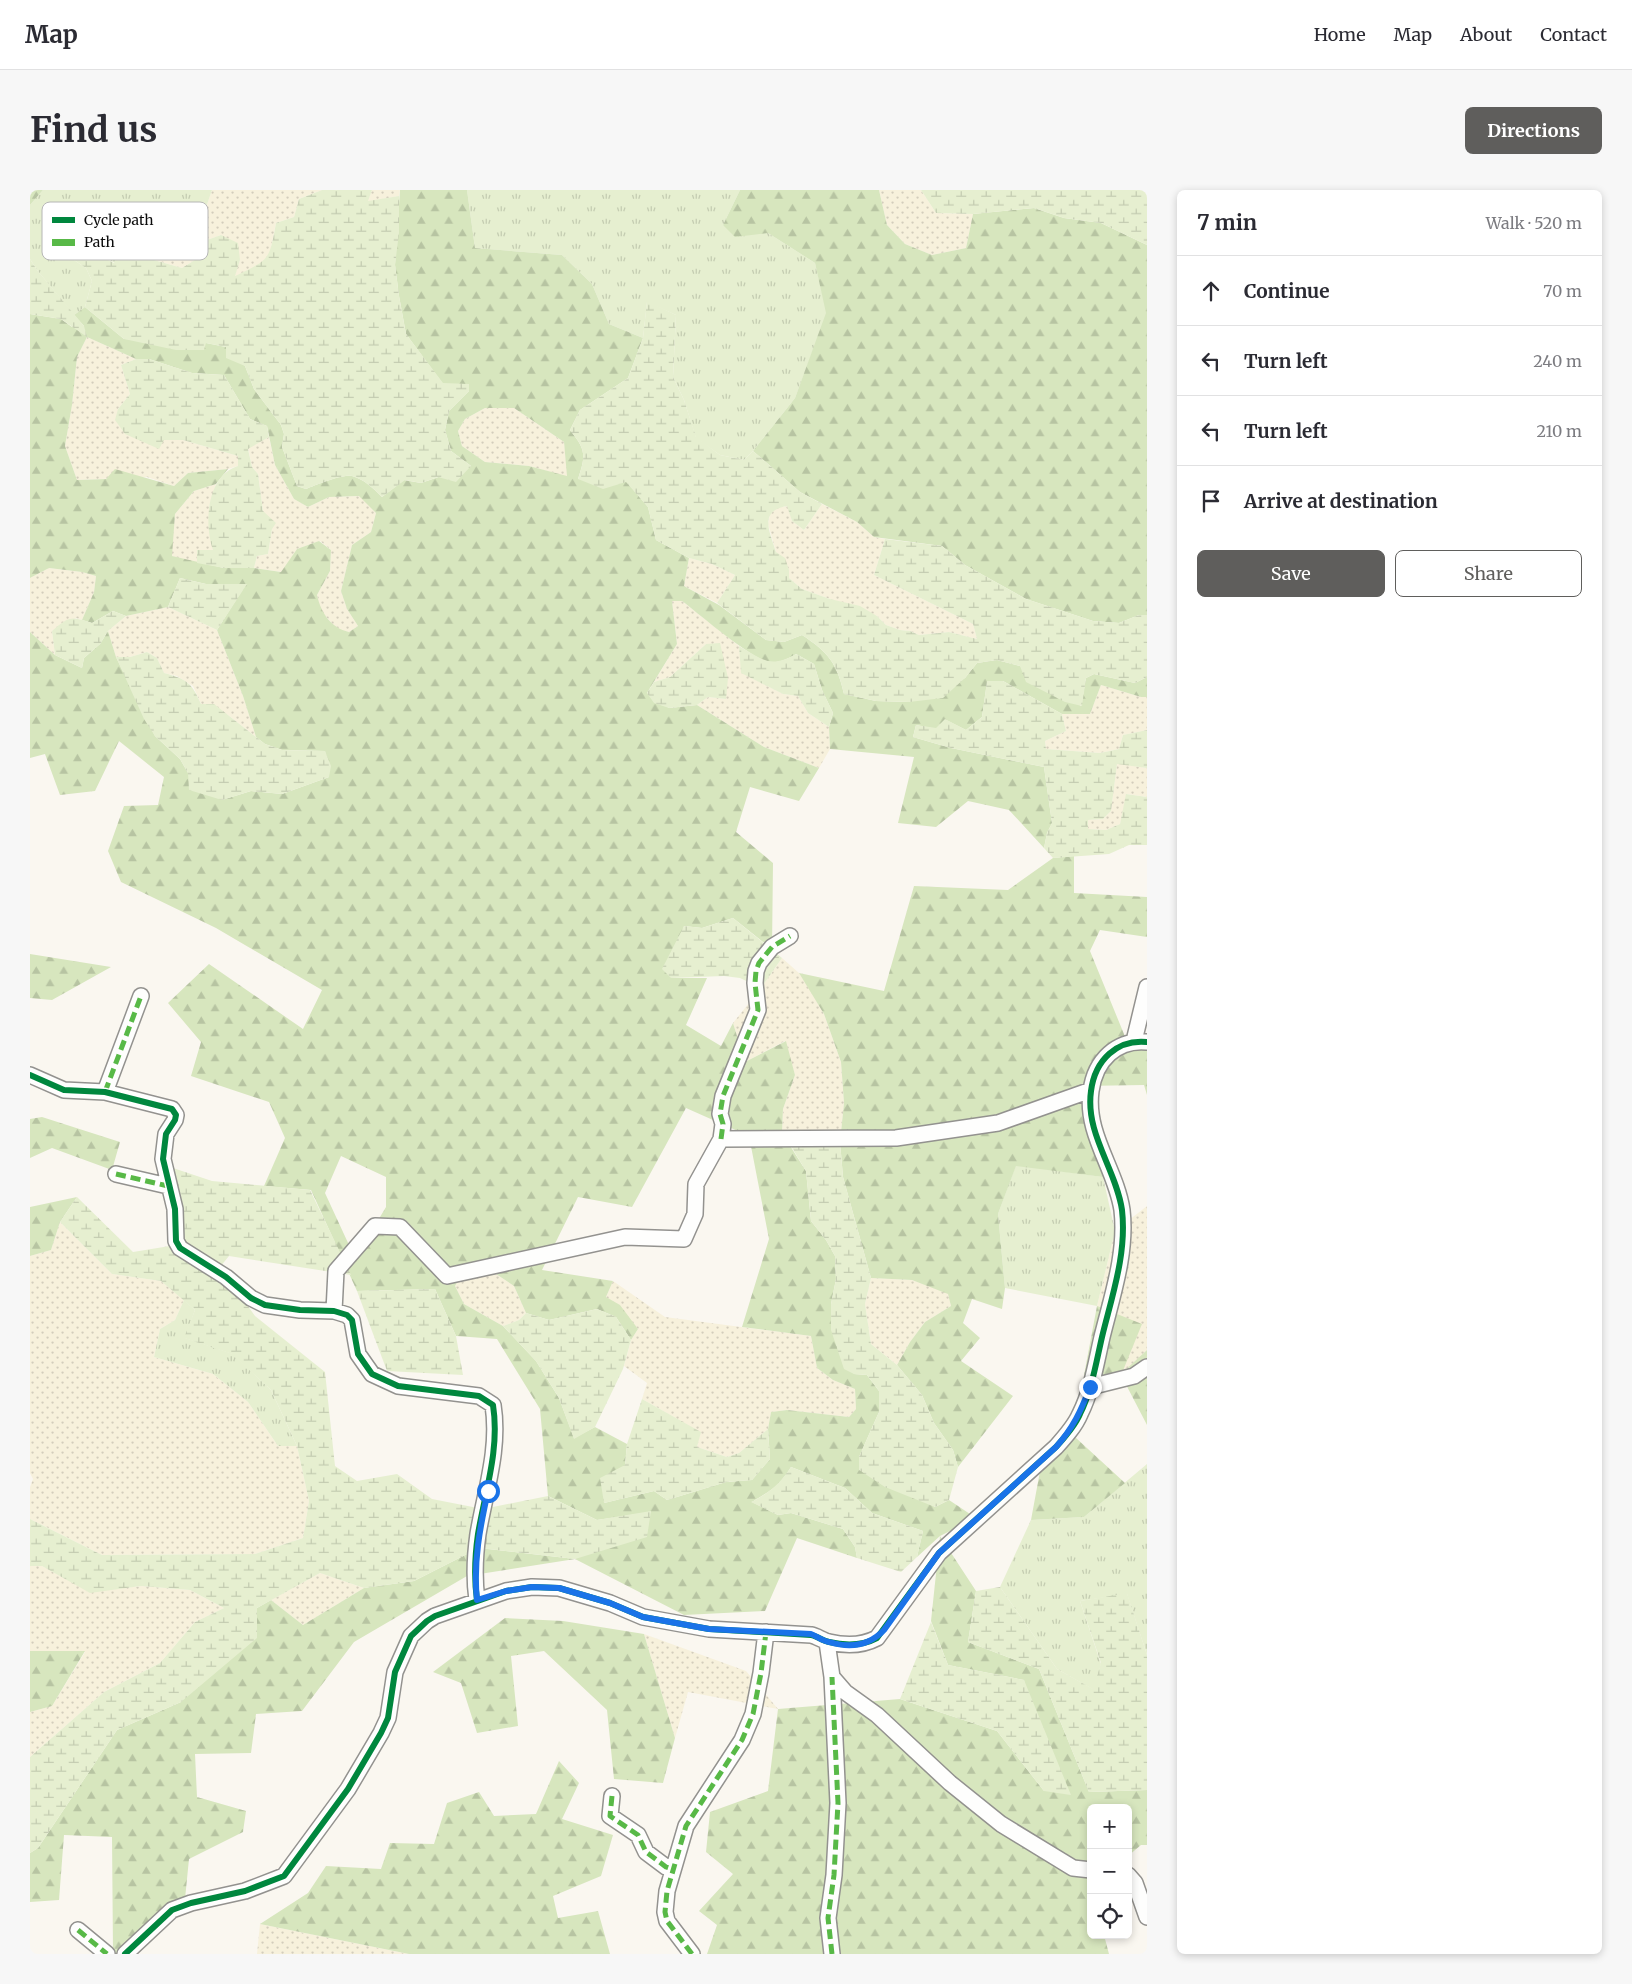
<!DOCTYPE html>
<html lang="en">
<head>
<meta charset="utf-8">
<style>
  :root { --surface:#fff; --page:#f7f7f7; --text:#2b2b33; --muted:#7c7c81; --line:#e1e1e2; --accent:#5f5e5c }
  body { margin:0; font-family:Merriweather,serif; background:var(--page); color:var(--text) }
  .controls { position:absolute; right:15px; bottom:15px; display:grid; overflow:hidden; border-radius:8px; box-shadow:0 2px 8px #0003 }
  .controls button { width:45px; height:45px; display:grid; place-items:center; padding:0; border:0; border-bottom:1px solid var(--line); background:var(--surface); color:var(--text); font:25px sans-serif }
  .stop { position:absolute; width:15px; height:15px; margin:-11px; border:4px solid #1a73e8; border-radius:50%; background:#fff }
  .stop.end { background:#1a73e8; border-color:#fff; box-shadow:0 1px 5px #0008 }
  .list { margin:0; padding:0; list-style:none }
  h2 { display:flex; justify-content:space-between; align-items:center; height:65px; margin:0; padding:0 20px; font-size:21px }
  h2 small { font-size:16px; font-weight:400; color:var(--muted) }
  .list li { display:grid; grid-template-columns:32px 1fr auto; gap:15px; align-items:center; box-sizing:border-box; height:70px; padding:0 20px; border-top:1px solid var(--line) }
  .list b { display:block; font-size:19px; white-space:nowrap }
  .list em { font-size:16px; font-style:normal; color:var(--muted) }
  .actions { display:flex; gap:10px; padding:15px 20px }
  .actions a { flex:1; padding:11px 0; border:1px solid var(--accent); border-radius:8px; text-align:center; font-size:18px; color:var(--accent) }
  .actions .main { background:var(--accent); color:#fff }
  .icon { flex:none; width:28px; height:28px; fill:none; stroke:currentColor; stroke-width:2; stroke-linecap:round; stroke-linejoin:round }
  .map { position:relative; flex:none; width:1117px; height:1764px; overflow:hidden; border-radius:8px }
  header { display:flex; align-items:center; gap:30px; box-sizing:border-box; height:70px; padding:0 25px; background:var(--surface); border-bottom:1px solid var(--line) }
  header strong { font-size:24px }
  nav { display:flex; gap:28px; margin-inline-start:auto; font-size:18px }
  .intro { display:flex; align-items:center; justify-content:space-between; box-sizing:border-box; height:120px; padding:0 30px }
  h1 { margin:0; font-size:35px }
  .button { padding:12px 22px; border-radius:8px; background:var(--accent); color:#fff; font-size:18px; font-weight:700 }
  main { display:flex; gap:30px; padding:0 30px }
  aside { flex:1; background:var(--surface); border-radius:8px; box-shadow:0 2px 8px #0003 }
  .map>svg:first-child { display:block }
  .farmland { fill:url(#farmland-dots) }
  .grass { fill:url(#grass-tufts) }
  .forest { fill:url(#forest-firs); fill-rule:evenodd }
  .wetland { fill:url(#wetland-marsh) }
  .lines { fill:none; stroke-linecap:round; stroke-linejoin:round }
  .minor-casing { stroke:#93928f; stroke-width:18 }
  .minor { stroke:#fefefd; stroke-width:15 }
  .quiet { stroke:#58b947; stroke-width:5; stroke-dasharray:10 5; stroke-linecap:butt }
  .cycleway-casing { stroke:#fff; stroke-width:9 }
  .cycleway { stroke:#00873e; stroke-width:6 }
  .route { stroke:#1a73e8; stroke-width:6 }
  .key { fill:#fff; stroke:#b6b6b6; stroke-width:1 }
  .key-label { font-size:14px; fill:#0c0c0c }
</style>
</head>
<body>
<header>
<strong>Map</strong>
<nav><a>Home</a><a>Map</a><a>About</a><a>Contact</a></nav>
</header>
<div class="intro"><h1>Find us</h1><a class="button">Directions</a></div>
<main>
<div class="map">
<svg width="1117" height="1764" viewBox="0 0 1117 1764">
  <defs>
    <pattern id="farmland-dots" width="8" height="8" patternUnits="userSpaceOnUse" patternTransform="scale(1.25)"><rect width="8" height="8" fill="#f7f1dc"/><path d="M2 2h.1M6 6h.1" fill="none" stroke="#d3cdbc" stroke-width="1.8" stroke-linecap="round"/></pattern>
    <pattern id="grass-tufts" width="24" height="20" patternUnits="userSpaceOnUse" patternTransform="scale(1.25)"><rect width="24" height="20" fill="#e6efd0"/><path d="M3 7l-1-3M5 7V3M7 7l1-3M15 17l-1-3M17 17v-4M19 17l1-3" fill="none" stroke="#c4ccb1"/></pattern>
    <pattern id="forest-firs" width="22" height="20" patternUnits="userSpaceOnUse" patternTransform="scale(1.25)"><rect width="22" height="20" fill="#d7e6be"/><path d="M5 1l3.5 6h-7zM16 11l3.5 6h-7z" fill="#b7c4a2"/></pattern>
    <pattern id="wetland-marsh" width="20" height="14" patternUnits="userSpaceOnUse" patternTransform="scale(1.25)"><rect width="20" height="14" fill="#e6efd0"/><path d="M1 5h8M5 5V1M11 12h8M15 12V8" fill="none" stroke="#c4ccb1"/></pattern>
  </defs>
  <rect width="100%" height="100%" fill="#faf7f0"/>
  <path class="farmland" d="M182,0H292L269,9L264,27L246,33L240,63L231,74L204,87L210,70L191,45L163,55L168,68L152,78L124,70L120,54H163Z
    M342,0H370L369,6L337,12Z
    M849,0H891L906,23L943,24L936,58L902,65L875,54L857,35Z
    M57,147L106,169L91,175L100,204L88,219L134,250H153L208,266V276L198,279L158,283L144,296L117,287L47,290L35,256L42,215L47,167Z
    M455,218H484L534,252L538,287L499,276L455,272L432,256L428,241L435,229Z
    M239,247L245,275L264,309L278,317L299,307L330,306L346,323L341,342L322,355L311,401L317,419L328,436L319,442L308,440L290,420L287,405L300,381L301,360L290,351L267,359L252,382L224,378L227,366L238,364L242,339L233,321L228,284L222,277L218,258Z
    M186,294L179,317L183,360H167V373L141,366L145,324L164,301Z
    M792,314L827,332L844,347L855,349L844,385L943,434L947,449L919,442L889,445L880,441L870,440L856,435L847,426L772,399L759,388V380L746,362L738,334L740,324L746,318L758,316L762,331L774,340Z
    M659,368L682,374L705,385L687,413L654,396Z
    M19,378L52,382L66,386L64,402L52,430L46,428L22,441L25,465L0,442V388Z
    M642,411H652L709,456L712,483L753,504L768,506L778,523L799,537L800,559L789,578L734,557L667,515L678,507L696,509L676,454L640,487L624,492L647,454Z
    M138,417L187,440L213,506L226,547L198,525L171,514L163,496L147,486L134,483L127,468L117,462L100,467H86L78,441L96,426Z
    M1071,495L1111,507H1117V540L1093,545L1089,559L1070,563L1016,559L1015,551L1036,541L1032,524H1060Z
    M1087,573L1117,578V607L1097,604L1090,634L1076,640L1058,639V630L1073,629L1081,621Z
    M752,768L769,783L779,798L794,824L811,872L814,913L810,952L752,943L753,919L765,885L755,851L715,872L703,833L731,798Z
    M1117,1016V1160L1091,1185L1067,1116L1085,1041Z
    M30,1032L82,1084L131,1091L154,1110L145,1130L130,1139L124,1167L183,1184L218,1212L248,1256H267L279,1311L273,1348L225,1364L72,1365L0,1329V1297L3,1289L0,1283V1066L21,1060Z
    M457,1078L484,1096L496,1123L489,1130L473,1136L434,1114L425,1096L432,1083Z
    M841,1088L882,1090L918,1103L921,1116L895,1132L880,1152L867,1175L841,1154L835,1114Z
    M583,1091L635,1127L781,1146L787,1178L803,1190L825,1199L826,1219L819,1227L757,1220L741,1222L738,1239L709,1263L697,1267L667,1257L670,1242L612,1209L617,1193L594,1176L601,1150L608,1139L576,1107Z
    M0,1376H12L60,1402L111,1396L160,1400L194,1418L165,1432L130,1473L74,1502L0,1567V1522L22,1516L55,1462L0,1461Z
    M290,1383L334,1398L273,1435L241,1410Z
    M614,1444L716,1481L748,1519L658,1502L645,1548Z
    M230,1734L379,1764H227Z"/>
  <path class="grass" d="M13,0H182L163,55L105,52L85,73L58,59L29,60L56,78L62,91L55,117L44,125L7,80L0,69V15Z
    M437,0H710L693,35L738,43L785,73L797,123L765,208L723,261L714,270L690,265L666,248L654,210L643,187L646,125L617,112L613,148L579,134L562,94L532,65L445,58Z
    M986,975L1073,987L1085,1041L1067,1116L975,1098L968,1024Z
    M154,1110L165,1120L155,1148L203,1164L241,1200L267,1256H248L218,1212L183,1184L124,1167L130,1139L145,1130Z
    M1117,1274V1465L1097,1404L1050,1411L1071,1474L1064,1500L1027,1479L970,1397L1001,1330L1054,1327Z"/>
  <path class="forest" d="M0,0H13L0,15Z
    M370,0H437L445,58L532,65L562,94L579,134L613,148L598,188L550,220L540,240C556,260 556,265 548,289L596,291L618,317L626,350L659,368L654,396L689,415L736,450L754,452L772,445C798,462 807,473 814,504L846,511L879,512L935,488L947,473L967,470L990,476L1051,516L1056,488L1064,484L1105,493L1117,487V507H1111L1071,495L1060,524H1032L973,491L957,492L952,527L936,540L916,530L906,539L886,535L883,547L921,558L1014,577L1022,633L1017,643L1014,658L979,620L938,611L906,637L868,633L884,567L800,559L799,537L803,523L792,500L784,474L766,464C758,469 749,473 740,472C723,471 668,423 652,411H642L647,454L617,503L639,518L667,515L734,557L789,578L769,611L720,597L706,642L743,673L742,759L703,728L672,738L654,736L641,788H677L656,835L691,856L703,833L715,872L756,851L765,885L753,919L752,943L776,981L781,1031L796,1050L805,1066L806,1089L801,1114L824,1184L837,1185L849,1201V1222L829,1267L905,1317L919,1310L946,1328L910,1346L946,1401L938,1452L1009,1479L1059,1602L1117,1600V1655H1111L1098,1666V1618H1061V1745H1074L1079,1764H677L687,1735L669,1721L703,1684L676,1662L680,1622L738,1601L748,1519L870,1509L967,1541L1014,1601L994,1490L918,1475L901,1431L910,1346L887,1367L893,1341L842,1323L815,1298L761,1277C748,1298 741,1300 722,1312L748,1325L761,1323L813,1339L825,1357L827,1368L767,1348L735,1421L654,1425L545,1369L437,1386L324,1452L272,1521L226,1524L221,1563L165,1564L167,1607L216,1621L213,1642L159,1669L155,1709L88,1764H83L82,1647L34,1645L29,1710L0,1712V1663L8,1658L87,1540L151,1512L227,1418L241,1410L273,1435L334,1398L384,1391L449,1358L545,1369L621,1322L567,1330L518,1306L510,1219L467,1149L426,1146L405,1099L327,1101L281,1000L234,996L255,948L239,912L161,886L171,852L138,813L179,774L273,839L292,800L186,738L91,692L78,661L94,616L128,615L134,587L89,551L65,601L30,605L15,564L0,568V442L25,465L52,478L54,468L70,454L78,441L86,467L125,546L150,569L158,583L192,610L221,601L252,604L299,587L295,561L252,560L235,554L226,547L213,506L187,440L216,394H176L150,388L138,417L96,426L83,421L62,433L52,430L64,402L66,386L52,382L19,378L0,388V124L31,129L42,137L54,136L44,125L55,117L94,149L176,153L196,157L215,176L224,199L251,235L254,244L252,257L267,296L276,299C286,295 312,284 322,286C334,289 344,299 352,307L374,290L391,293L441,276L421,261L415,240L419,221L439,201V194H413L376,144L369,106L365,75ZM57,147L106,169H119L162,183L194,185L220,229L237,236L245,275L264,309L278,317L299,307L329,306L346,323L341,342L322,355L311,401L317,419L328,436L319,442C301,438 291,423 287,405L300,381L301,360L289,351L267,359L251,382L224,378H194L142,366L145,324L164,301L186,294L198,279L158,283L144,296L85,279L76,289L47,290L35,256L42,215L47,167ZM455,218H484L534,252L537,286L499,276L455,272L432,256L428,241L435,229ZM656,918L719,946L739,1049L712,1137L781,1146L787,1178L803,1190L825,1199L826,1219L819,1227L757,1220L741,1222L738,1239L740,1269L722,1290L696,1292L637,1310L624,1301L574,1313L595,1275L597,1254L565,1237L544,1248L529,1208L506,1171L473,1136L434,1114L425,1096L432,1084L457,1078L484,1096L496,1123L519,1130L567,1119L586,1127L601,1150L608,1139L590,1115L576,1107L583,1091L512,1080L548,1007L602,1017ZM311,966L356,987V1017L338,1047L319,1055L295,1003Z
    M710,0H849L857,35L875,54L902,65L936,58L943,24L1004,18L1034,28L1071,33L1117,55V425H1109L1089,433L1063,431L996,409L935,375L912,356L844,347L827,332L770,302L723,261L765,208L796,123L785,73L738,43L705,47L693,35Z
    M1044,666V703L1117,707V747L1070,740L1060,761L1096,849L1117,853V905L1114,895L1053,896L1073,987L986,976L968,1024L975,1098L972,1119L942,1109L933,1133L950,1148L931,1171L983,1206L928,1277L923,1260L904,1233L892,1205L867,1175L880,1152L895,1132L921,1116L918,1104L882,1090L841,1088L813,987L810,952L814,913L811,872L794,824L769,783L854,801L884,696L978,700L1023,668Z
    M0,764L81,777L22,810L0,808Z
    M12,927L90,952L82,980L22,958L0,968V929Z
    M47,1007L30,1032L21,1060L0,1066V1017Z
    M1067,1116L1112,1134L1092,1183L1117,1160V1235L1091,1185H1054Z
    M1033,1236L1095,1293L1054,1327L1001,1330L1013,1265Z
    M475,1428L533,1431L614,1444L645,1548L633,1593L584,1589L577,1520L514,1461L481,1466L488,1536L447,1543L431,1493L403,1482Z
    M0,1461H55L22,1516L0,1522Z
    M529,1571L549,1593L532,1629L583,1645L571,1686L523,1706L528,1728L568,1721L580,1764H379L230,1734L278,1703L296,1676L351,1679L360,1653L404,1654L417,1613L449,1602L464,1626L506,1624Z"/>
  <path class="wetland" d="M292,0H342L338,11L369,6V43L365,75L369,106L376,144L413,193L439,194V201L419,221L415,240L421,261L441,276L426,292L408,287L391,293L375,290L352,307C344,299 334,289 322,286C312,284 286,295 276,299L267,296L252,257L254,244L251,235L224,199L215,176L196,168V157L176,153L174,160H146L94,149L55,117L62,91L56,78L29,60L43,42L57,47L58,59L84,73L105,52L120,54L124,70L152,78L168,68L163,55L191,45L208,53L210,70L205,86C240,69 239,71 246,33L264,27L269,9Z
    M891,0H1117V55L1071,33L1034,28L1004,18L943,24L906,23Z
    M0,69L7,80L54,136L57,147L31,129L0,124Z
    M617,111L646,125L643,187L654,210L666,247L690,265L714,270L723,261L770,302L792,314L774,340L762,331L757,316C728,321 740,342 746,362L755,368L759,380V388L772,399L800,409L830,416L847,426L856,435L870,440L880,441L889,445L919,442L947,449L943,434L844,385L855,349L912,356L935,375L996,409L1063,431L1089,433L1109,425H1117V487L1105,493L1064,484L1056,488L1052,516L1035,512L996,492L990,476L967,470L947,473L935,488L913,508L879,512L846,511L814,504C807,473 798,462 772,445L754,452L736,450L687,413L705,385L682,374L659,368L626,350L618,317L596,292L573,299L548,289C556,265 556,260 540,240L550,220L598,188L613,148Z
    M106,169H119L162,183L194,185L220,229L237,236L239,247L218,259L222,277L228,284L233,321L246,333L242,339L238,364L227,366L224,378H194L167,373V360H183C174,334 176,286 208,276V266L153,250H134L129,259L95,244L85,230L88,219L100,204L91,175Z
    M150,388L176,394H217L187,440L138,417Z
    M83,421L96,426L78,441L70,454L54,468L52,478L25,465L22,441C39,426 41,426 62,433Z
    M690,453L698,488L696,509L678,507L667,515L639,518L624,513L617,503L624,492L640,487L676,454Z
    M709,456C732,469 740,479 766,464L784,474L792,500L803,523L799,537L778,523L768,506L753,504L711,483Z
    M117,462L127,468L134,483C157,489 162,493 171,514H184L235,554L252,560L295,561L301,576L299,587L252,604L221,601L192,610L159,600L158,583L150,569L125,546L114,529L86,467H100Z
    M957,491H973L1032,524L1036,541L1015,551L1016,559L1070,563L1089,559L1093,545L1117,540V578L1087,574L1081,621L1073,629L1058,630V639L1076,640L1090,634L1096,604L1117,607V655H1099L1079,664L1023,668L1014,658L1017,643L1022,633L1014,577L921,558L883,547L886,535L906,538L915,529L936,540L952,527Z
    M703,728L752,768L731,798L710,788L694,786L641,788L632,779L654,736L672,738Z
    M810,952L813,987L841,1088L835,1114L841,1154L867,1175L892,1205L904,1233L923,1260L928,1277L919,1310L905,1317L855,1297L829,1280V1267L849,1222V1201L837,1185L824,1184L814,1179L801,1140V1114L806,1089L805,1066L796,1050L781,1031L776,981L759,953Z
    M140,977L182,991L280,1000L321,1085L199,1066L190,1077L225,1126L295,1182L305,1276L327,1291L367,1284L402,1309L453,1319L518,1306L567,1330L621,1321L617,1347L545,1369L449,1358L384,1391L334,1398L290,1383L227,1418V1448L151,1512L87,1540L8,1658L0,1663V1567L74,1502L130,1473L165,1432L194,1418L160,1400L111,1396L60,1403L12,1376H0V1329L72,1365L225,1364L273,1348L279,1311L267,1256L241,1200L202,1164L154,1148L165,1120L131,1091L82,1084L30,1032L47,1007L103,1062L146,1055Z
    M405,1099L426,1146L433,1185L357,1181L327,1101Z
    M567,1119L586,1127L601,1150L593,1179L565,1237L544,1249L529,1208L506,1171L473,1136L489,1130L496,1123L519,1130Z
    M612,1209L671,1242L667,1257L697,1267L709,1263L738,1239L740,1269L722,1290L696,1292L637,1310L624,1301L574,1313L570,1288L595,1275L597,1254Z
    M761,1277L815,1298L842,1323L893,1341L887,1367L871,1382L827,1368L825,1357L813,1339L761,1323L748,1325L721,1312C739,1303 750,1294 761,1277Z
    M970,1397L1027,1479L1063,1499L1071,1473L1050,1411L1097,1403L1117,1465V1600L1059,1602L1009,1479L938,1452L946,1401Z
    M901,1432L918,1475L994,1490L1041,1605L1014,1601L967,1541L870,1509Z"/>
  <g class="lines">
    <defs>
      <path id="minor" d="M1104,851L1117,797
        M0,885L34,900L75,902L142,919L146,925L145,930L136,944L133,969L145,1019L146,1051L150,1058L196,1087L221,1108L235,1115L270,1120L304,1121L317,1125L322,1130L328,1164L342,1184L368,1196L449,1206L463,1215C470,1259 455,1302 448,1344C445,1365 444,1389 447,1410
        M75,902L111,806
        M691,949L866,948L968,933L1061,900
        M86,984L138,996
        M304,1121L306,1081L345,1036L370,1037L417,1086L595,1047L654,1049L665,1024L666,994L691,949L693,934L690,924L693,906L728,820L725,793L726,781L729,773L742,757L760,746
        M1060,1197L1104,1186L1117,1177
        M797,1452L802,1487L815,1502L847,1525L920,1593L971,1634L1043,1678L1061,1680
        M582,1606L580,1626L608,1645L616,1662L636,1677L642,1679
        M1098,1685L1105,1693L1117,1727
        M48,1740L77,1764
        M95,1764L142,1720L161,1713L215,1701L254,1686L318,1599L351,1543L358,1528L365,1482L381,1446L397,1431L405,1426L476,1401L502,1397L529,1398L580,1413L613,1427L679,1439L781,1445C787,1446 793,1451 799,1452C816,1456 832,1456 847,1448L909,1363L1026,1257C1035,1247 1045,1236 1050,1224C1062,1200 1066,1173 1072,1147C1082,1106 1097,1063 1092,1020C1086,979 1055,944 1061,901C1065,870 1087,849 1117,852
        M662,1764L637,1731L635,1722L637,1701L656,1636L712,1550L723,1524L731,1483L736,1442
        M802,1764L798,1728L804,1685L808,1613L802,1487"/>
    </defs>
    <use href="#minor" class="minor-casing"/>
    <use href="#minor" class="minor"/>
    <path class="quiet" d="M75,902L111,806
      M691,949L693,934L690,924L693,906L728,820L725,793L726,781L729,773L742,757L760,746
      M86,984L138,996
      M582,1606L580,1626L608,1645L616,1662L636,1677L642,1679
      M48,1740L77,1764
      M662,1764L637,1731L635,1722L637,1701L656,1636L712,1550L723,1524L731,1483L736,1442
      M802,1764L798,1728L804,1685L808,1613L802,1487"/>
    <defs>
      <path id="cycleway" d="M0,885L34,900L75,902L142,919L146,925L145,930L136,944L133,969L145,1019L146,1051L150,1058L196,1087L221,1108L235,1115L270,1120L304,1121L317,1125L322,1130L328,1164L342,1184L368,1196L449,1206L463,1215C470,1259 455,1302 448,1344C445,1365 444,1389 447,1410
        M95,1764L142,1720L161,1713L215,1701L254,1686L318,1599L351,1543L358,1528L365,1482L381,1446L397,1431L405,1426L476,1401L502,1397L529,1398L580,1413L613,1427L679,1439L781,1445C787,1446 793,1451 799,1452C816,1456 832,1456 847,1448L909,1363L1026,1257C1035,1247 1045,1236 1050,1224C1062,1200 1066,1173 1072,1147C1082,1106 1097,1063 1092,1020C1086,979 1055,944 1061,901C1065,870 1087,849 1117,852"/>
    </defs>
    <use href="#cycleway" class="cycleway-casing"/>
    <use href="#cycleway" class="cycleway"/>
  </g>
  <g class="lines">
    <path class="route" d="M458,1301C450,1337 443,1373 447,1410L476,1401L502,1397L529,1398L580,1413L613,1427L679,1439L781,1444C787,1446 792,1451 799,1452C819,1458 839,1456 854,1440L909,1363L1026,1257C1043,1238 1051,1221 1060,1197"/>
  </g>
  <rect x="12" y="12" width="166" height="58" rx="8" class="key"/>
  <rect x="22" y="27" width="23" height="6" fill="#00873e"/>
  <rect x="22" y="49" width="23" height="7" fill="#58b947"/>
  <g class="key-label">
    <text x="54" y="35">Cycle path</text>
    <text x="54" y="57">Path</text>
  </g>
</svg>
<div class="controls">
<button>+</button>
<button>−</button>
<button><svg class="icon" aria-label="locate" viewBox="0 0 24 24"><circle cx="12" cy="12" r="6"/><path d="M12 2v4M12 18v4M2 12h4M18 12h4"/></svg></button>
</div>
<div class="stop" style="left:458px;top:1301px"></div>
<div class="stop end" style="left:1060px;top:1197px"></div>
</div>
<aside>
<h2>7 min<small>Walk · 520 m</small></h2>
<ul class="list">
<li><svg class="icon" aria-label="ahead" viewBox="0 0 24 24"><path d="M12 20V5M6 11l6-6 6 6"/></svg><div><b>Continue</b></div><em>70 m</em></li>
<li><svg class="icon" aria-label="left" viewBox="0 0 24 24"><path d="M17 20v-9H6M10 6l-5 5 5 5"/></svg><div><b>Turn left</b></div><em>240 m</em></li>
<li><svg class="icon" aria-label="left" viewBox="0 0 24 24"><path d="M17 20v-9H6M10 6l-5 5 5 5"/></svg><div><b>Turn left</b></div><em>210 m</em></li>
<li><svg class="icon" aria-label="arrive" viewBox="0 0 24 24"><path d="M6 21V4h12l-3 4 3 4H6"/></svg><div><b>Arrive at destination</b></div></li>
</ul>
<div class="actions"><a class="main">Save</a><a>Share</a></div>
</aside>
</main>
</body>
</html>
